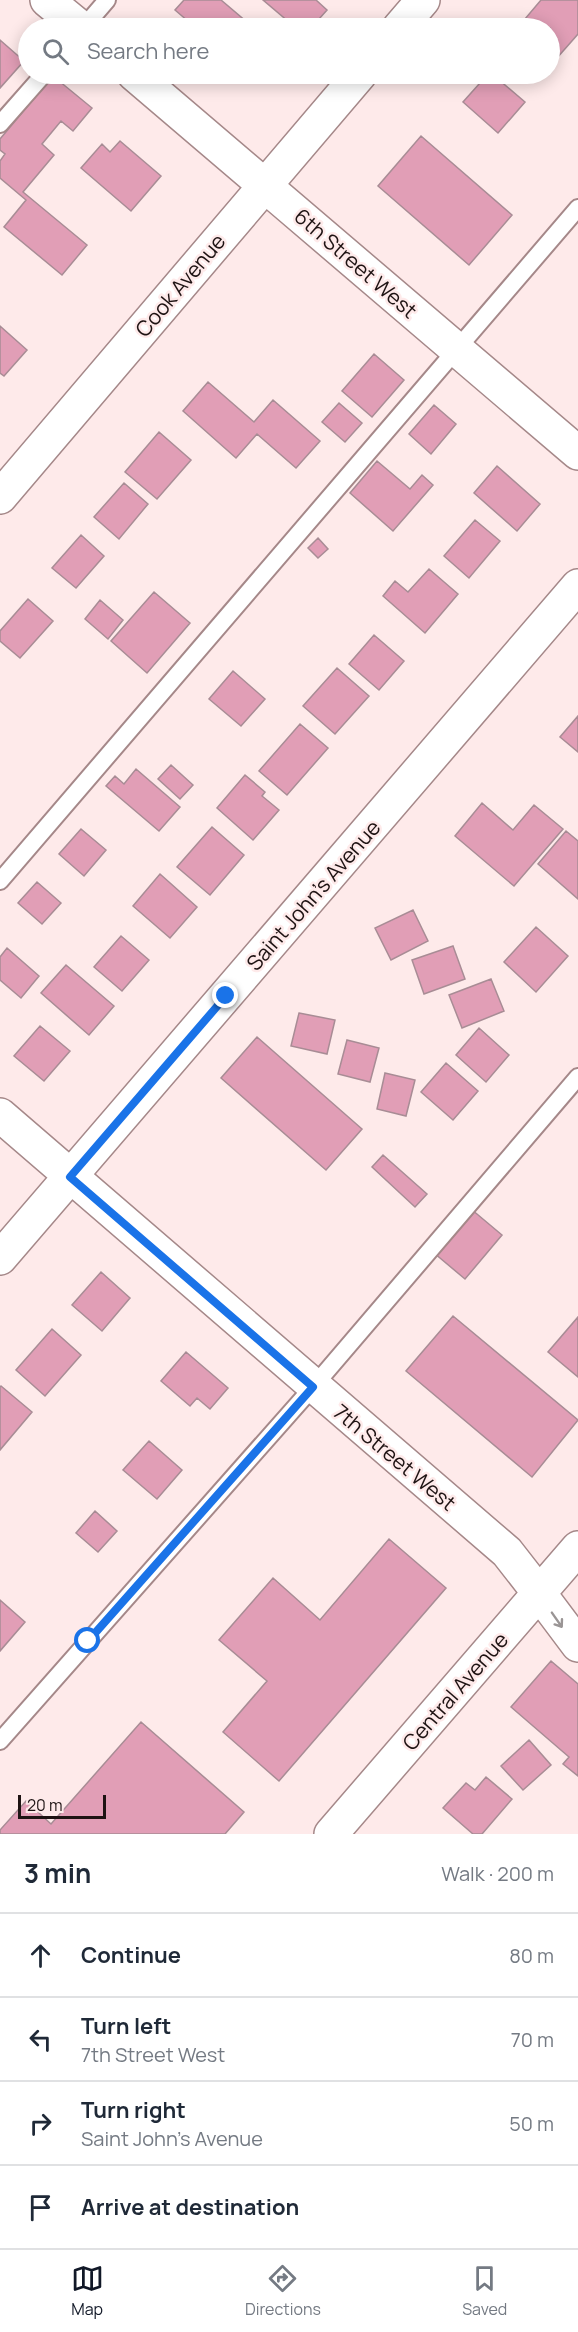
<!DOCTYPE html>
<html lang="en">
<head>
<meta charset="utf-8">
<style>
  :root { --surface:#fff; --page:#f2f2f3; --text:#1f2937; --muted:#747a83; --line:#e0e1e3; --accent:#111827 }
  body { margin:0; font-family:Manrope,sans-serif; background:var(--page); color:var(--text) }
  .scale { position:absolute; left:18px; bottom:15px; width:88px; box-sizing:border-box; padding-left:6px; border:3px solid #1e1313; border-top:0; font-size:16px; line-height:21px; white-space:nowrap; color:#1e1313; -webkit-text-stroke:4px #feeaea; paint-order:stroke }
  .stop { position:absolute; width:18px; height:18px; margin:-14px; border:4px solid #1a73e8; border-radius:50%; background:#fff }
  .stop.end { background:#1a73e8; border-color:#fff; box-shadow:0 2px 6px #0008 }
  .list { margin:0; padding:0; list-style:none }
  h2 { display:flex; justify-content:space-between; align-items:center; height:78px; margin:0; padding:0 24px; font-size:26px }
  h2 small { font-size:20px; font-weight:400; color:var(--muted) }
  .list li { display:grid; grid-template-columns:39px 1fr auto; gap:18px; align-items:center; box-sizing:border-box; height:84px; padding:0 24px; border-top:2px solid var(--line) }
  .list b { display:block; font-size:22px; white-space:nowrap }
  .list p { margin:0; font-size:20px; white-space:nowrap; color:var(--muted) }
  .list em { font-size:20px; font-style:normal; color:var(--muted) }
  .icon { flex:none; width:33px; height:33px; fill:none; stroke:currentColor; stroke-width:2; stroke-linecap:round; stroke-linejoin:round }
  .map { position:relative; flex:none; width:578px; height:1834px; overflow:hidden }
  .search { position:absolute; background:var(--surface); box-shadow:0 3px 15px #0003; left:18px; right:18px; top:18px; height:66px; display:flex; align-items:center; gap:15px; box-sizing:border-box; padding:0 21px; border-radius:33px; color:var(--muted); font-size:22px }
  .sheet { height:414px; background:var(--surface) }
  nav { display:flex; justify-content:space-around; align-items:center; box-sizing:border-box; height:84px; border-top:2px solid var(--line); background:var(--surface); font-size:16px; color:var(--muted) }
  nav a { display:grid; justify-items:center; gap:3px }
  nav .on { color:var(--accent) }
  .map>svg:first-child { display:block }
  .building { fill:#e19eb6; stroke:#a88c95; stroke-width:1.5 }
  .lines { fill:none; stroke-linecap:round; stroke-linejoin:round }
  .lane-casing { stroke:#a58889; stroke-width:20 }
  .street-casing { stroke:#a58889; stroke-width:36 }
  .secondary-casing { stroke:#a58889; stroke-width:36 }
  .lane { stroke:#fff; stroke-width:16 }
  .street { stroke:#fff; stroke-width:33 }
  .secondary { stroke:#fff; stroke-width:33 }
  .oneway { stroke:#9a9595 }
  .route { stroke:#1a73e8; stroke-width:8 }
  .labels { text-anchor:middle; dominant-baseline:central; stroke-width:5; stroke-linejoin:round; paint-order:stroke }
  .street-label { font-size:21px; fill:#1e1313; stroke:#feeaea }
</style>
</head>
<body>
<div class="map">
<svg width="578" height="1834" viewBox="0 0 578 1834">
  <rect width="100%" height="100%" fill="#feeaea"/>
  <path class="building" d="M184,0H221L254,28H196L175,10Z
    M263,0H316L327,10L311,28H296Z
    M541,0H578V34L557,58L550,52V28L519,26Z
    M0,40L24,61L0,88Z
    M488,74H492L525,102L498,133L463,102Z
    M53,76L92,108L73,131L61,121L42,144L54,155L23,192L87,245L62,275L4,227L26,200L0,178V161L5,154L0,150V139Z
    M421,136L512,215L469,265L378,186Z
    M120,141L161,176L131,211L81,168L102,144L110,152Z
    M0,326L27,350L4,376L0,373Z
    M374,354L404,380L372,417L342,391Z
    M208,382L254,422L273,400L320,441L296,468L257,434L236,458L183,411Z
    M339,403L362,423L345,442L322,422Z
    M434,405L456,424L431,454L409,434Z
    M159,432L191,460L157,499L125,472Z
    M377,461L410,489L422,475L433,485L393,531L350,493Z
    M497,466L540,504L517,531L474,493Z
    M124,483L148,504L119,539L94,517Z
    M475,520L500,541L469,578L444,556Z
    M81,535L104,556L76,588L52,568Z
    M318,538L328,549L318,558L308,548Z
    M429,569L458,594L425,633L383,596L395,581L408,592Z
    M154,592L190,623L147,673L111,641Z
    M28,599L53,621L20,658L0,641V631Z
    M100,600L123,620L108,639L85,619Z
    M374,635L404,661L379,690L349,664Z
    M337,668L369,696L335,734L303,706Z
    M233,671L265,699L241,726L209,699Z
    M578,716V752L560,737Z
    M300,724L328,748L287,795L259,771Z
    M171,765L193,785L180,799L158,779Z
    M136,769L180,807L159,831L106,786L115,776L124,784Z
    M245,775L265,792L262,796L279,810L253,840L217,808Z
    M482,803L513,830L534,805L563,829L514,886L455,836Z
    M212,827L244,855L210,895L177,867Z
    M81,829L106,850L84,876L59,854Z
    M566,831L578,841V899L538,864Z
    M160,874L197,907L170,938L133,906Z
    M37,882L61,903L42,924L18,903Z
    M413,910L428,941L391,960L375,928Z
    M536,927L568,956L536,992L504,962Z
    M121,936L149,960L122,991L94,967Z
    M453,946L465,979L424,994L412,960Z
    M7,948L39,976L21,998L0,980V957Z
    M66,965L114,1006L89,1035L41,993Z
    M491,979L504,1011L462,1028L449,995Z
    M299,1013L335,1020L327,1054L291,1046Z
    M40,1026L70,1051L44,1081L14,1056Z
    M479,1028L509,1055L486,1082L456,1055Z
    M257,1037L362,1129L326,1170L221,1078Z
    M347,1040L379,1048L370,1082L338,1074Z
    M446,1063L478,1091L453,1120L421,1092Z
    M385,1073L415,1080L406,1116L377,1109Z
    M383,1155L427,1194L415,1207L372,1167Z
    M471,1209L502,1235L465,1279L434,1253Z
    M101,1272L130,1298L102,1331L72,1305Z
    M453,1316L578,1420L532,1477L406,1371Z
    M578,1317V1377L548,1352Z
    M52,1329L81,1355L45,1396L16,1370Z
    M186,1352L228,1388L210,1409L197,1398L190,1406L161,1381Z
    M1,1386L32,1412L0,1450V1387Z
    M149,1441L182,1470L157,1499L123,1470Z
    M95,1511L117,1531L98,1552L76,1533Z
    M389,1539L446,1588L279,1781L223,1732L267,1681L219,1640L273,1578L320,1620Z
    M0,1600L25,1622L0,1651Z
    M551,1661L578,1684V1776L563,1764L569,1757L511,1707Z
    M141,1722L244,1812L225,1834H0V1830L26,1801L51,1824Z
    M529,1740L551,1765L523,1790L501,1766Z
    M486,1777L512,1799L482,1834H473L443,1808L466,1783L475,1790Z"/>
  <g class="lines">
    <defs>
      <path id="lane" d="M83,28L107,0
        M0,124L44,74
        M0,881L578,208
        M0,1741L313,1387L578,1077"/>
      <path id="street" d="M399,28L423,0
        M0,497L360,74
        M0,1115L507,1552L539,1593
        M0,1258L578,586"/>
      <path id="secondary" d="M47,0L81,28
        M134,74L578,453
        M539,1593L578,1645
        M331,1834L578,1548"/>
    </defs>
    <use href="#lane" class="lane-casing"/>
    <use href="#street" class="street-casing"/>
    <use href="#secondary" class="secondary-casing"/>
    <use href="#lane" class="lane"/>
    <use href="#street" class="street"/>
    <use href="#secondary" class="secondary"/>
  </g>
  <defs><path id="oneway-shaft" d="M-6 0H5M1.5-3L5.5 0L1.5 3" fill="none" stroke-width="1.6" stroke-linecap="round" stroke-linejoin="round" transform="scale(1.5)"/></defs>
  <use class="oneway" href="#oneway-shaft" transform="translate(557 1620) rotate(55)"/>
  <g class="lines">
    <path class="route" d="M88,1641L313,1387L70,1177L226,996"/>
  </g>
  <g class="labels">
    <g class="street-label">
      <text transform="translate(356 263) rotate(41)">6th Street West</text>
      <text transform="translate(180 285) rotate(-50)">Cook Avenue</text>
      <text transform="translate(313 895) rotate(-49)">Saint John's Avenue</text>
      <text transform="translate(395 1457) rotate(40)">7th Street West</text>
      <text transform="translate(455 1691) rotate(-49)">Central Avenue</text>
    </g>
  </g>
</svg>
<div class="scale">20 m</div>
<div class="stop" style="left:88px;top:1641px"></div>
<div class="stop end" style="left:226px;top:996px"></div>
<div class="search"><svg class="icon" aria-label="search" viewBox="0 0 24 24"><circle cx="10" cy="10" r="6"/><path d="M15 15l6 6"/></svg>Search here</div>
</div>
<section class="sheet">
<h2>3 min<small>Walk · 200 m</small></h2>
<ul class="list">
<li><svg class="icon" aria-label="ahead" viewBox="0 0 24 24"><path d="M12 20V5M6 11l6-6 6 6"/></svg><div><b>Continue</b></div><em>80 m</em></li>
<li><svg class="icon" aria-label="left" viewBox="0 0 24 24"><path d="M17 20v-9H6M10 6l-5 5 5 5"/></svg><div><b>Turn left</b><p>7th Street West</p></div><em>70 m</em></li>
<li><svg class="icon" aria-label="right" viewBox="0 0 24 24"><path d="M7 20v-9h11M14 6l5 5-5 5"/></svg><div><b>Turn right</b><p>Saint John's Avenue</p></div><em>50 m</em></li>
<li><svg class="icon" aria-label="arrive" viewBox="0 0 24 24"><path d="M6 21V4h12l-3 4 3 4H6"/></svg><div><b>Arrive at destination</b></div></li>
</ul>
</section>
<nav>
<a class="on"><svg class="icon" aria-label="map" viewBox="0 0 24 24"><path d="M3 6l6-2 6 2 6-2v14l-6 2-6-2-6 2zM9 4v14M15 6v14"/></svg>Map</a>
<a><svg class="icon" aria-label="directions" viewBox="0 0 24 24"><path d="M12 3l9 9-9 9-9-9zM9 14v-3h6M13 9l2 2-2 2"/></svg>Directions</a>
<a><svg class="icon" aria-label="saved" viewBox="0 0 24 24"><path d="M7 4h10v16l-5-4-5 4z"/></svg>Saved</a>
</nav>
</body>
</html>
